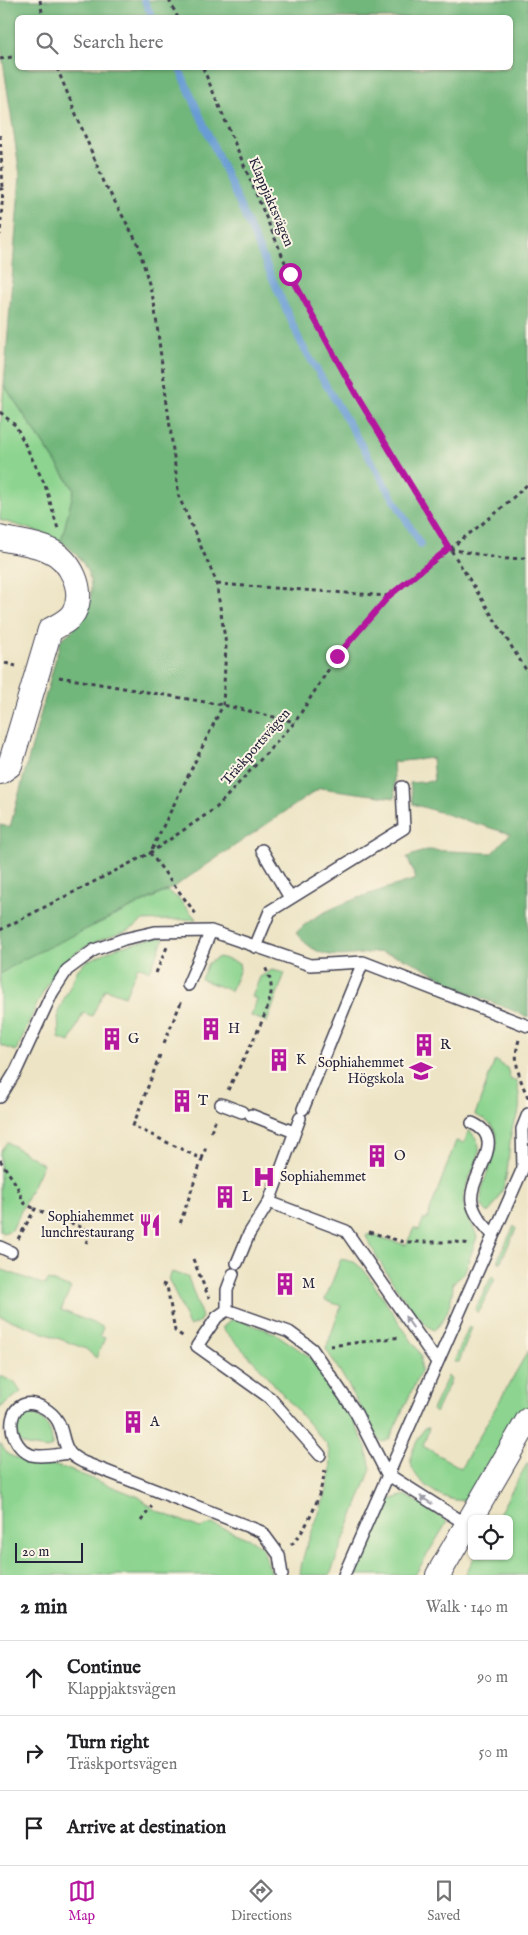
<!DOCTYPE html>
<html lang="en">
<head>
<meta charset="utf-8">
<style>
  :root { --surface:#fff; --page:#f6f6f6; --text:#202124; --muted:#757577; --line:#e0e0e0; --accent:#b5179e }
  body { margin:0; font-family:"IM FELL English",serif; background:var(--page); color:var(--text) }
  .controls { position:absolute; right:15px; bottom:15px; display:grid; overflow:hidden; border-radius:8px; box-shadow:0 1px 4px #0004 }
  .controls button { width:45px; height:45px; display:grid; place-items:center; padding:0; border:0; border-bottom:1px solid var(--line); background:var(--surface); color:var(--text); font:25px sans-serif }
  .scale { position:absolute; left:15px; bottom:12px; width:68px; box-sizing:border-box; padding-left:5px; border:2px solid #22223b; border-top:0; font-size:14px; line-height:18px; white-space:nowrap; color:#22223b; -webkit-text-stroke:4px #fcf5e5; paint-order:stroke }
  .stop { position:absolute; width:15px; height:15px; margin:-11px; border:4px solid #b5179e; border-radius:50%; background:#fff }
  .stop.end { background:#b5179e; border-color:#fff; box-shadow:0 1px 5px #0008 }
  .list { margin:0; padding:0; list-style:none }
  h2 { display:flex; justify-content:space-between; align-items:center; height:65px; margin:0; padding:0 20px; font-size:21px }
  h2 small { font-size:16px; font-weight:400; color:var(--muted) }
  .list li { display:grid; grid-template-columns:32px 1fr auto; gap:15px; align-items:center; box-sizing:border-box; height:75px; padding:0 20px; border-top:1px solid var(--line) }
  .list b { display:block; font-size:19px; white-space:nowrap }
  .list p { margin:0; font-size:16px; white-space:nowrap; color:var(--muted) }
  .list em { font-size:16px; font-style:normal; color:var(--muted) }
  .icon { flex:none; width:28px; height:28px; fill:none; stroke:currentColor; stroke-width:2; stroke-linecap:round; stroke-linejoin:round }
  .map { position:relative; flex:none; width:528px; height:1575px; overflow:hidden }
  .search { position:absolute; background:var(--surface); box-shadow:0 1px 4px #0004; left:15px; right:15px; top:15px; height:55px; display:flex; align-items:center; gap:12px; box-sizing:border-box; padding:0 18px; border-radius:8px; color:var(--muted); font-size:19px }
  .sheet { height:290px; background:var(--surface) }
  nav { display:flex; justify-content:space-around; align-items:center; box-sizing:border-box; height:70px; border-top:1px solid var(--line); background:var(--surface); font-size:14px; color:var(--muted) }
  nav a { display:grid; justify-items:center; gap:2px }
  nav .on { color:var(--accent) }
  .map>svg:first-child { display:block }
  .green { fill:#8cd48f; stroke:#577b65 }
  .forest { fill:#71b67a; stroke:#4a6c5a; fill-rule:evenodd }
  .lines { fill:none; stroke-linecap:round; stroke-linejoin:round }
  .stream { stroke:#699cd4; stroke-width:7 }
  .service-casing { stroke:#403f50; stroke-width:14 }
  .minor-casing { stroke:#403f50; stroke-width:26 }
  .path { stroke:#403f50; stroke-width:3; stroke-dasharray:4 4; stroke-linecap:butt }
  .service { stroke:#fff; stroke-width:11 }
  .minor { stroke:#fff; stroke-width:24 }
  .oneway { fill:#9c9ca7 }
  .route { stroke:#b5179e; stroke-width:6 }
  .labels { text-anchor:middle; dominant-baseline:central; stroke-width:4; stroke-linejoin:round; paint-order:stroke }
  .street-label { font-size:14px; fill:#22223b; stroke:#fcf5e5 }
  .poi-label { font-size:14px; fill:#22223b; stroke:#fcf5e5; text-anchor:start }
</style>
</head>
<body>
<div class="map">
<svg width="528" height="1575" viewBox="0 0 528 1575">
  <rect width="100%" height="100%" fill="#fcf5e5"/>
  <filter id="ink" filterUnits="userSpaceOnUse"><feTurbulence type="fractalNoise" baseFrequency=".02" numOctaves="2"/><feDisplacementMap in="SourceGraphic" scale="10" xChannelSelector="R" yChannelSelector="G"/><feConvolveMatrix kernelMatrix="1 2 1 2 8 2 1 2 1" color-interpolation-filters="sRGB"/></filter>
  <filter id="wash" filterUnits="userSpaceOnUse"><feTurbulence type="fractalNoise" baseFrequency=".0096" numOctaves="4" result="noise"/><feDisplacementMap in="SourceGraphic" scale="20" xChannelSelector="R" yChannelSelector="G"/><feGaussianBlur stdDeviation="1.12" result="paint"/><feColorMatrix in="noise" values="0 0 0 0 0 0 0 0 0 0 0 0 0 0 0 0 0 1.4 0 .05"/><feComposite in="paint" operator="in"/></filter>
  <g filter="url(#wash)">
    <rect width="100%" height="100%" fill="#ede4c5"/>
    <path class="green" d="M4,385L74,490L61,542L49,535L0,520V431Z
      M167,891L179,899L196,919L142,921C130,934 107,936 91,944C47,964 36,1011 16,1051L0,1045V974L21,960Z
      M154,938H164L150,971L138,966L125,996L105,989L92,1016L83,1013L70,1042L59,1038L58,1012L78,969L87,961L116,948Z
      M219,957L239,963L240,969L231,991L201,979L208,963Z
      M272,970L285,973L267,1022L251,1016L257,999L252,997L260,977Z
      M495,1060L507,1068L511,1080H516C519,1092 521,1103 518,1115C516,1120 513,1124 512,1129C506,1160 512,1187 488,1213L482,1206C474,1173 524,1135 475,1115Z
      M469,1130C496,1155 460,1175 464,1205C465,1216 474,1226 477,1237L464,1274L453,1283C453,1297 447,1321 434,1330C415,1322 375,1256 366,1236L369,1234L406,1245L414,1228L419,1230L424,1219H427L456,1141L464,1143Z
      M7,1142L43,1164L12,1230L3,1233L0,1231V1152Z
      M514,1226L516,1229L500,1263L498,1259Z
      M341,1259L354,1262L364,1270L421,1355V1371L389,1440L382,1442L374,1433L347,1383L326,1349L341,1306L325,1300Z
      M0,1269L45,1285L48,1280L71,1288L61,1310L103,1327L100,1336L105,1338L96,1358L86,1349L0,1316Z
      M172,1272L188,1277L202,1317L199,1322L189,1326L169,1279Z
      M492,1276L495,1279L478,1313L475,1309Z
      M231,1320H239L275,1333L314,1360L353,1419L366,1447L371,1469L330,1575H300C303,1535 343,1482 327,1445L260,1368L222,1328Z
      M472,1327L459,1362H454L468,1328Z
      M528,1351V1406L479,1490C477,1492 474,1497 471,1498C451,1509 407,1480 411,1457C412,1448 420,1437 424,1428H429L423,1446L461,1468Z
      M0,1376L14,1382L21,1392L0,1408Z
      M448,1376L451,1380L435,1413L432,1410Z
      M26,1412C43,1417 53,1427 52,1446L48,1449L27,1446L19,1442L13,1421L18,1415Z
      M0,1443L9,1455L26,1462L48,1464L67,1469L139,1497L155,1510L200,1528L212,1524L252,1540L262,1547L272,1575H0Z
      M528,1462V1575H465L475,1556H509V1519H496Z
      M405,1495L426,1507L447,1522L415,1575H353L379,1512L386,1501Z"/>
    <path class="forest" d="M0,0H528V1017C508,1008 487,1001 467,992C438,978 418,959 384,953C377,951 369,953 362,954C332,958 316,957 296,933C318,907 383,890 416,879L407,857L427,850L492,853L510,834L413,804L410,783L434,781L432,758L393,762L395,798L320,788L174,887L22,960L0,974V825L10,827L61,639C101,613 101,567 61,542L74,489L4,385L20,175L0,41ZM18,18H510V68H18Z"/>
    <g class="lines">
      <path class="stream" d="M144,0L153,18
        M179,68L301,343L421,545"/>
    </g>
  </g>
  <g filter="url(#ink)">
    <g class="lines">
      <defs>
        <path id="service" d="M262,850L290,898
          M255,947L270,911L404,828L402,787
          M188,985L211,931
          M0,1097L16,1071L52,993L67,970L94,950L124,939L155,932L211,931L310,965L363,962L528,1026
          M221,1104L242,1112
          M303,1109L363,962
          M251,1115L294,1132
          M472,1123C511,1140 467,1176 472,1202C474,1215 485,1226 493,1235
          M269,1202L300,1118
          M0,1247L11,1252
          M237,1263L249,1234L269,1202L346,1231L437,1362
          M227,1310V1290L233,1274
          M70,1453C58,1454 42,1458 31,1455C0,1441 8,1388 44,1408C67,1421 59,1440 70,1453C73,1457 79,1460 83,1462L262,1532L279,1555L282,1575
          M320,1455L270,1398L197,1346L217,1317L227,1310L289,1332L312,1349L356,1413L387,1474L466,1524
          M344,1575L523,1168L522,1129L528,1114"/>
        <path id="minor" d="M0,538C15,542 35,543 49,550C70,559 86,590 74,612C69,621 59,625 50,630L10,765L0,772
          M438,1575L528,1420"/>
      </defs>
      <use href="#service" class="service-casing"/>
      <use href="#minor" class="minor-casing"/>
      <path class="path" d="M40,0L43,18
        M169,0L178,18
        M0,59L18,56
        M57,68L104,182L138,244L154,302L179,497L216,581L226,645L223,705L150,853L196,914
        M203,68L290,274L355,393L409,483L528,673
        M0,135L3,189
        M0,189H3L0,235
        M0,412L16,426L45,485L58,529
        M450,549L503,559L528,558
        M217,584L389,596
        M5,663L16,666
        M59,677L223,705L295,722
        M0,930L150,853L216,808L295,722L337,656L389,596L496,513L528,484
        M156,973L167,947
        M519,1040C512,1061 520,1079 528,1098
        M164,1043L182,1000
        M160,1055L133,1126L202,1159L180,1224
        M228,1090C239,1066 268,1017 271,993C272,983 269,975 265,967
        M211,1132L216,1119
        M202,1159L207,1144
        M0,1160L16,1184L24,1203L35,1209
        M369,1232L404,1242H456L471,1244
        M18,1239L35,1209L91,1231L86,1243
        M193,1259L209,1298
        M162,1284L167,1286L175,1331L184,1337
        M330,1346L401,1337
        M141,1521L152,1506
        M291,1545C309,1527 321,1495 325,1470"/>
      <use href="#service" class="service"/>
      <use href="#minor" class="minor"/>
    </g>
    <defs><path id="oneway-solid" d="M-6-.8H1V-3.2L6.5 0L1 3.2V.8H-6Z" transform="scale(1.25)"/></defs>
    <g class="oneway">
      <use href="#oneway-solid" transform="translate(409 1322) rotate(-125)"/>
      <use href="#oneway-solid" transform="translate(426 1500) rotate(-147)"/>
    </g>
  </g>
  <g class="lines" filter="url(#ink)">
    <path class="route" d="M290,274L355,393L449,548L389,596L337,656"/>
  </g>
  <defs>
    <symbol id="building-bare" viewBox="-9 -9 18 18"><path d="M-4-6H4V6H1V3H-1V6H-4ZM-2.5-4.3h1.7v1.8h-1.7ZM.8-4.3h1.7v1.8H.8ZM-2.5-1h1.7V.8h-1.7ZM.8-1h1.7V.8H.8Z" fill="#b5179e" stroke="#fcf5e5" stroke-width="2.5" paint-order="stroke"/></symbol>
    <symbol id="university-bare" viewBox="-9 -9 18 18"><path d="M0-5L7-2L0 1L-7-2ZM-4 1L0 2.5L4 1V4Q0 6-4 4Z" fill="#b5179e" stroke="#fcf5e5" stroke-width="2.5" paint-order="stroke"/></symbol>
    <symbol id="hospital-bare" viewBox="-9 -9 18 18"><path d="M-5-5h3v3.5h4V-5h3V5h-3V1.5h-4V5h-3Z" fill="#b5179e" stroke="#fcf5e5" stroke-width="2.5" paint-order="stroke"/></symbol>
    <symbol id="restaurant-bare" viewBox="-9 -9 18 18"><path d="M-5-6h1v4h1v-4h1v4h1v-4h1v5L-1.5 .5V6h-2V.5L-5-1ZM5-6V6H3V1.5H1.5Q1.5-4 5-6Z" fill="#b5179e" stroke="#fcf5e5" stroke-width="2.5" paint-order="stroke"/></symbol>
  </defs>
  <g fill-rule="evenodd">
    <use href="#building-bare" x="195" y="1013" width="32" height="32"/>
    <use href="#building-bare" x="96" y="1023" width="32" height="32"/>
    <use href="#building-bare" x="408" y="1029" width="32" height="32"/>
    <use href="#building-bare" x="263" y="1044" width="32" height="32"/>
    <use href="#university-bare" x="405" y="1055" width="32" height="32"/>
    <use href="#building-bare" x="166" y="1085" width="32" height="32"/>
    <use href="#building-bare" x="361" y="1140" width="32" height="32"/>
    <use href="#hospital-bare" x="248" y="1161" width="32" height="32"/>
    <use href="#building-bare" x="209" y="1181" width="32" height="32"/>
    <use href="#restaurant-bare" x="134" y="1209" width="32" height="32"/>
    <use href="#building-bare" x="269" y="1268" width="32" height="32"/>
    <use href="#building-bare" x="117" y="1406" width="32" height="32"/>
  </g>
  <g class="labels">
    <g class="street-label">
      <text transform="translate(271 202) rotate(67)">Klappjaktsvägen</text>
      <text transform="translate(256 747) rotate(-49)">Träskportsvägen</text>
    </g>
    <g class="poi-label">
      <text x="228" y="1029">H</text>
      <text x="128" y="1039">G</text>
      <text x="440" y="1045">R</text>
      <text x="296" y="1060">K</text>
      <text x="404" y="1063" text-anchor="end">Sophiahemmet<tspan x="404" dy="16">Högskola</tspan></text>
      <text x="198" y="1101">T</text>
      <text x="394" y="1156">O</text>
      <text x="280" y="1177">Sophiahemmet</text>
      <text x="242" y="1197">L</text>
      <text x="134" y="1217" text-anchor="end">Sophiahemmet<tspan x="134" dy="16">lunchrestaurang</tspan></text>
      <text x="302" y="1284">M</text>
      <text x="150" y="1422">A</text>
    </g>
  </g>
</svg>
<div class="controls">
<button><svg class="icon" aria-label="locate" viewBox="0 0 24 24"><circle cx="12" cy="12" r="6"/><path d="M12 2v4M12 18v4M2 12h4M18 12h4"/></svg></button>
</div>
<div class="scale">20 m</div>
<div class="stop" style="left:290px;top:274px"></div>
<div class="stop end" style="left:337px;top:656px"></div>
<div class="search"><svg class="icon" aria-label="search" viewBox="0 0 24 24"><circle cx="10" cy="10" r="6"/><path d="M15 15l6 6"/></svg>Search here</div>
</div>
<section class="sheet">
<h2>2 min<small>Walk · 140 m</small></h2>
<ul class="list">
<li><svg class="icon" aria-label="ahead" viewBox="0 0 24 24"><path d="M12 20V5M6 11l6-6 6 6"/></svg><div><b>Continue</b><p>Klappjaktsvägen</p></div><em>90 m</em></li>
<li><svg class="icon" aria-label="right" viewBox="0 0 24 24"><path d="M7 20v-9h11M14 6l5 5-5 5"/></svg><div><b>Turn right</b><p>Träskportsvägen</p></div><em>50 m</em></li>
<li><svg class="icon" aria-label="arrive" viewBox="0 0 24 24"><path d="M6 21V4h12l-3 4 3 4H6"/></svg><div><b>Arrive at destination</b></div></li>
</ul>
</section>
<nav>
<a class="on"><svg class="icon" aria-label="map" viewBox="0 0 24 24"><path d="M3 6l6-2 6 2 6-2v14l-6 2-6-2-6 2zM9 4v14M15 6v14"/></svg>Map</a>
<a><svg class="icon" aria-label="directions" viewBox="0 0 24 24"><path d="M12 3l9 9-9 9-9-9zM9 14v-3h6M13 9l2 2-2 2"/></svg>Directions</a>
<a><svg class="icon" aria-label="saved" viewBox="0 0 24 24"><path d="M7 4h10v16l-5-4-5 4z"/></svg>Saved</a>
</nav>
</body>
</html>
